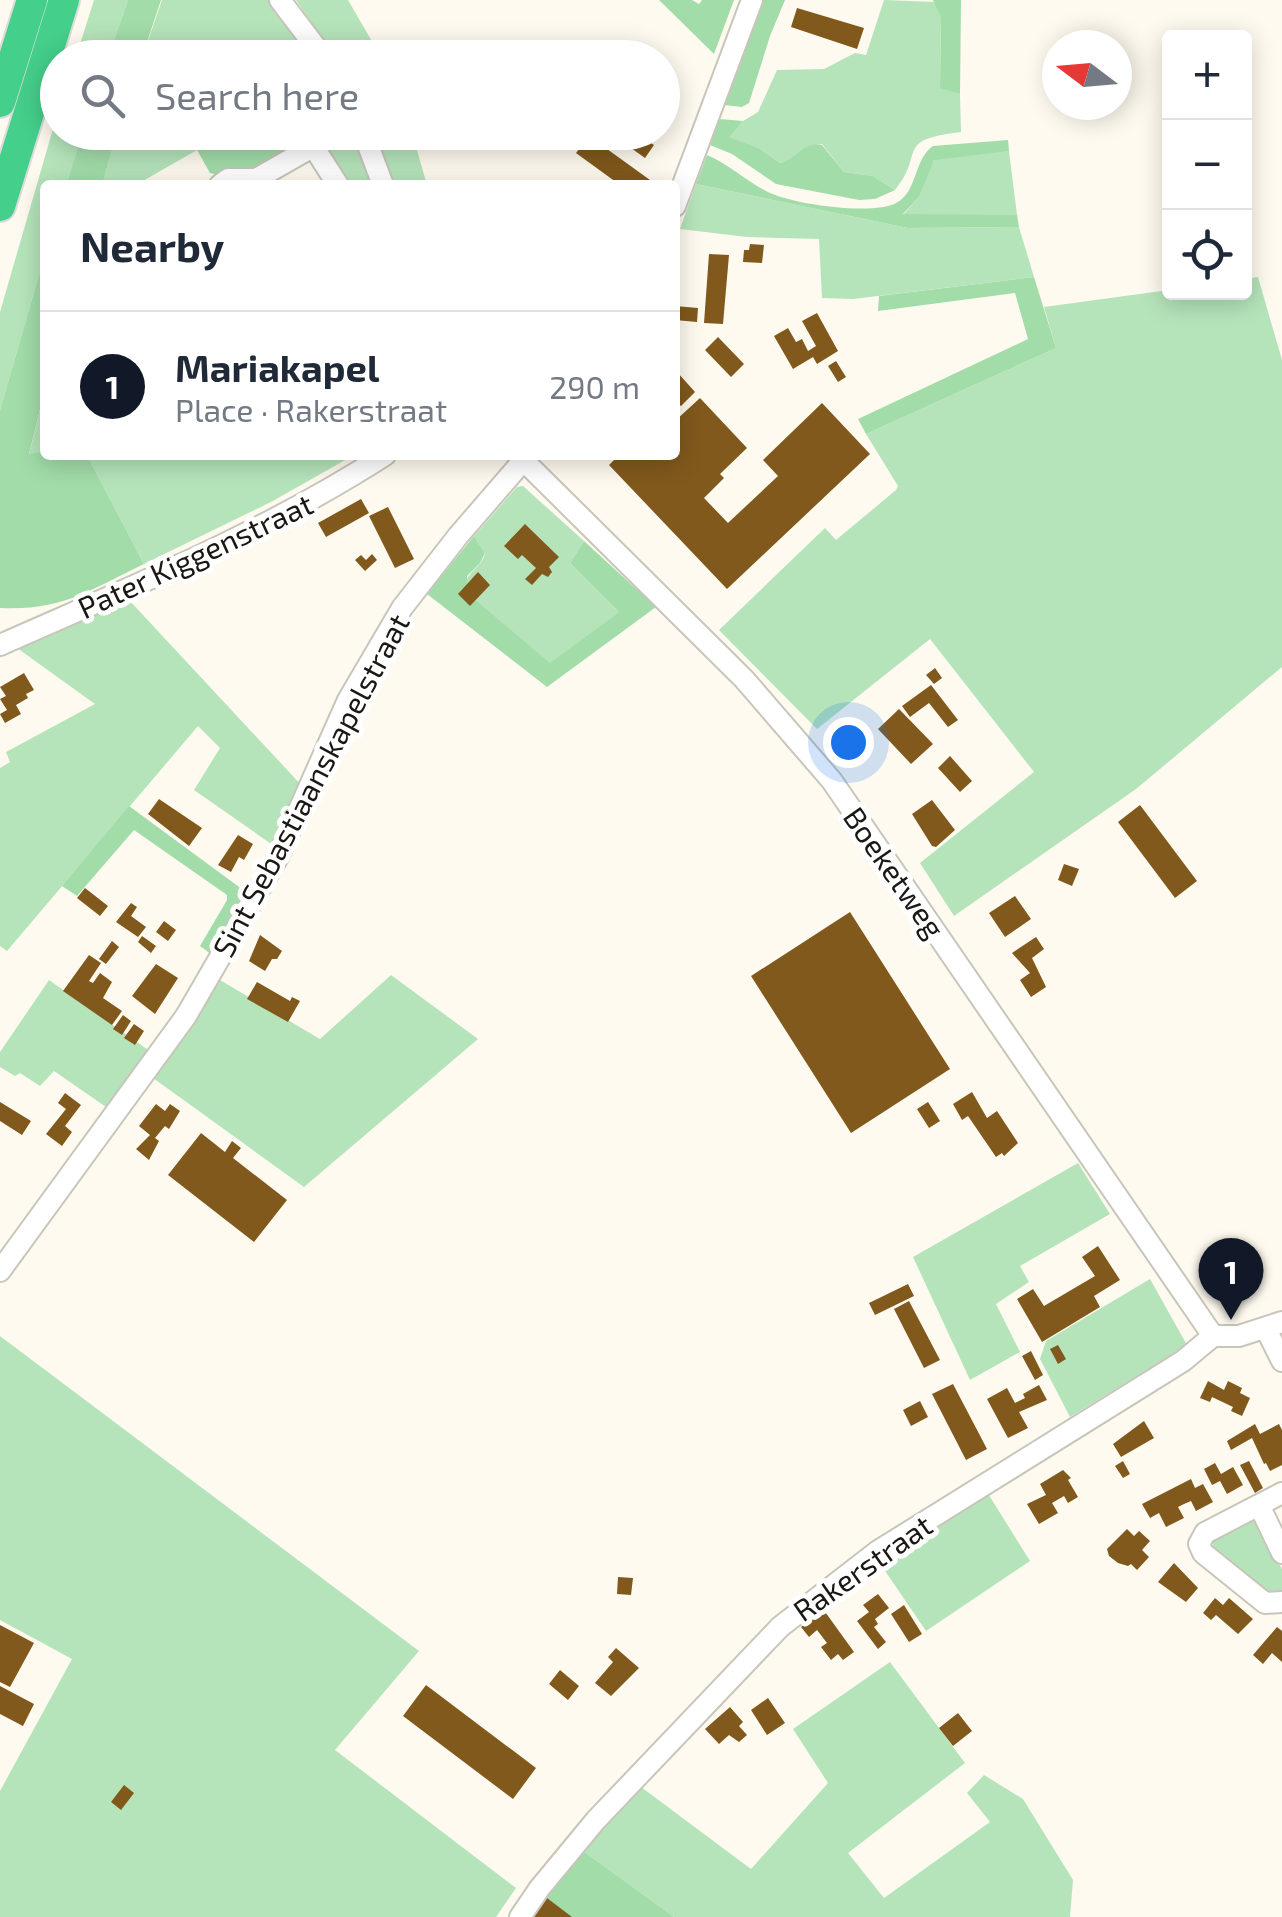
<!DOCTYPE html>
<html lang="en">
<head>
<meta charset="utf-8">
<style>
  :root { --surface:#fff; --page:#f2f2f3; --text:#1f2937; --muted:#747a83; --line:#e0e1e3; --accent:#111827 }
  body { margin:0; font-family:"Exo 2",sans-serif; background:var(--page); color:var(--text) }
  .controls { position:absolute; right:30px; top:30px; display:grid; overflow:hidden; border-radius:10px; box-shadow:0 5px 25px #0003 }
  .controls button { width:90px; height:90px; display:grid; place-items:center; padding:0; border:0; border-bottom:2px solid var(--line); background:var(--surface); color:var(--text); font:50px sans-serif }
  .compass { position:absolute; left:1042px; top:30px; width:90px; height:90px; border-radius:50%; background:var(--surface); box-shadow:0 5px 25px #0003; rotate:286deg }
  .you { position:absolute; left:848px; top:742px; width:35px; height:35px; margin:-25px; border:8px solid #fff; border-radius:50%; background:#1a73e8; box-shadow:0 0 0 15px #1a73e833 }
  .badge { display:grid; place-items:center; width:65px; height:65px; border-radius:50%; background:var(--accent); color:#fff; font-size:32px; font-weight:700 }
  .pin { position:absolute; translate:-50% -82px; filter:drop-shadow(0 2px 5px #0008) }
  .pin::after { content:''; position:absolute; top:52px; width:35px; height:30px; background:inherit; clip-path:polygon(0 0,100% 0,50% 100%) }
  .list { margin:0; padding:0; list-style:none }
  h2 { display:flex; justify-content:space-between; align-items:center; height:130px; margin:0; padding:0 40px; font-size:42px }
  h2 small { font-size:32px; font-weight:400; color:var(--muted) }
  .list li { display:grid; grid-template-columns:65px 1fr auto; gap:30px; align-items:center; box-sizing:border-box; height:150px; padding:0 40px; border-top:2px solid var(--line) }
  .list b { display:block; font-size:38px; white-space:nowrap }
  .list p { margin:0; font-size:32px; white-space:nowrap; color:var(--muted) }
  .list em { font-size:32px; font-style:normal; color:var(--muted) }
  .icon { flex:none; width:55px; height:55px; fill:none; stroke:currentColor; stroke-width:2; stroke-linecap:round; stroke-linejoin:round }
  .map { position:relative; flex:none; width:1282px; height:1917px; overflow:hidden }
  .search { position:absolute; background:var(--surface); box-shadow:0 5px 25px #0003; left:40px; top:40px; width:640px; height:110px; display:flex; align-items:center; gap:25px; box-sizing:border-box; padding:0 35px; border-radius:55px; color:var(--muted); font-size:38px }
  .panel { position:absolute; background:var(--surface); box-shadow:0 5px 25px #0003; left:40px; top:180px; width:640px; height:280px; border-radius:10px }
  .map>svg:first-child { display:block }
  .green { fill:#b5e4ba }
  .forest { fill:#a2dca9 }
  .building { fill:#81591c }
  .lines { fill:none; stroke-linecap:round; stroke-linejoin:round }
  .minor-casing { stroke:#c8c5ba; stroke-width:24 }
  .highway-casing { stroke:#dadada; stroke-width:34 }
  .minor { stroke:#fff; stroke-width:20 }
  .highway { stroke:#44cf8a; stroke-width:30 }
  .labels { text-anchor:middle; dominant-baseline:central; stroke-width:10; stroke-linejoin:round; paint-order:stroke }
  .street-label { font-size:30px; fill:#1a1815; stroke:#fff }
</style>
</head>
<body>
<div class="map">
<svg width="1282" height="1917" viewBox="0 0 1282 1917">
  <rect width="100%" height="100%" fill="#fefaef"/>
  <path class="green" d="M94,0H128L108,57H76Z
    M162,0H274L314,58H142Z
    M296,0H348L381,57H334Z
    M884,0L935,2L941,16L940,87L960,94L961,132C893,140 926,153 895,190L873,176L844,172L822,144C800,147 798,159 780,163L759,148L728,137L743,121L758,112L777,70L824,69L855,53L866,55Z
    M57,115L58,132L83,133L66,185H45V254L0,410V312Z
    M117,133H227L141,182L142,185H102Z
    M314,133H353L374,185H344Z
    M373,133H412L427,185H393Z
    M1009,151L1017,215H903L919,197L931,164L937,157Z
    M696,184L908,228L1019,227L1034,277L853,299L822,298L819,239L747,237L680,229Z
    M1258,277L1282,360V667L1136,789L954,916L920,863L1034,772L930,639L817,729L719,630L825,528L836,540L896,490L898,486L866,434L1056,348L1044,307L1169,290L1170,292H1244L1245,279Z
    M45,389V451L29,455Z
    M87,455H354L271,502L144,564Z
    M523,486L584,541L570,563L619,612L550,664L475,602L465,587C466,571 482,568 485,553L474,536L517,487Z
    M129,600L304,788L277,848L194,790L220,748L198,726L7,951L0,946V768L10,762L6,752L95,704L17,648Z
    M391,975L478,1039L304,1187L153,1078L220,980L320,1039Z
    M49,980L151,1052L109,1109L54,1071L40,1086L20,1073L15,1076L0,1067V1052Z
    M1078,1163L1110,1214L1020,1266L1029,1282L996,1304L1020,1352L970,1380L913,1257Z
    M1150,1279L1187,1345L1070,1417L1040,1359L1046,1341Z
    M0,1336L419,1651L335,1750L516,1888L496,1917H0V1791L72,1659L0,1620Z
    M987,1492L1030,1561L926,1631L879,1562Z
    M1252,1519L1259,1525L1282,1569V1595L1270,1596L1213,1547V1539Z
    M890,1662L965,1763L848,1853L884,1898L990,1822L967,1793L984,1775L1023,1799L1073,1880L1070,1917H674L582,1850L637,1784L751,1869L828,1783L793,1729Z"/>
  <path class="forest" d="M128,0H161L142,57H108Z
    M659,0H692L699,4L702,0H734L714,54Z
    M761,0H785L770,36L749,103L742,107L724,105Z
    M933,0H961L960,94L940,88L941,17Z
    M719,119L743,121L729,137L759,148L780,163C797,159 803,141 822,145L844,172L873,176L895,190L875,199L859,200L776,184L732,154L710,145Z
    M83,132L117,133L102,185H66Z
    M277,132L286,153L237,179L210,173L197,150L227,133Z
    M1008,140L1009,151L934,160L919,197L903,214L1017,215L1019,227L908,228L696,184L707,155C730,165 745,180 766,191C789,204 873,216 896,203C918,192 913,160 933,146Z
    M45,254V389L29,454L45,451V455H87L144,564C90,590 62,611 0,608V410Z
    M1034,277L1056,348L866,434L858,419L1028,339L1015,293L878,311L879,296Z
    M474,536L485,553L480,563L467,576V593L550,663L619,612L570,563L584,541L656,607L547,687L427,594Z
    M129,806L250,895L215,957L200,946L227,900V895L134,830L77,896L62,886Z
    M582,1850L674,1917H567L544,1899Z"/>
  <path class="building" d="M797,8L864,28L857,49L791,27Z
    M633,132L654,145L645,158L624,143Z
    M589,136L650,180L646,185H620L576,153Z
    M750,244L764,245L762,263L743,262L744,250H749Z
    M709,254L729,255L723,324L704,323Z
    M675,306L698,308L697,322L675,320Z
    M817,313L838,351L817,364L813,357L793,369L774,336L788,328L796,342L802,339L808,351L816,346L802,321Z
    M718,337L744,364L731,377L705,350Z
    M836,361L846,377L838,382L828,366Z
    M678,373L695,392L681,406L675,401V377Z
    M700,398L747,448L720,474L724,478L704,498L728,523L778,476L763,460L822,403L870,454L727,589L609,465L619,455H675V421Z
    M361,499L369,513L326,537L318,523Z
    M388,507L414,559L395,568L369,516Z
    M525,524L559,557L549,567L552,572L548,577L542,574L532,585L525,579L536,568L522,555L518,559L504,546Z
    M372,554L377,560L365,571L355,560L361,555L366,560Z
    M478,572L490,585L470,606L458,594Z
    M935,668L942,678L934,684L926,675Z
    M24,673L34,690L26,694L28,698L16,705L21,714L5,723L0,714L7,710L0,699L6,696L0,687Z
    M931,685L958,720L948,727L929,703L910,717L902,706Z
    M899,709L933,744L911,764L878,729Z
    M950,756L972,781L960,792L938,768Z
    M159,799L202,828L189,846L148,814Z
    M932,800L955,830L936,847L932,846L912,814Z
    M1140,805L1197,881L1175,898L1118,822Z
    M238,835L253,844L244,860L239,857L231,872L218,865Z
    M1064,864L1079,869L1072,886L1058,880Z
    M85,888L108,906L100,916L77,898Z
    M1015,896L1031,919L1005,937L989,913Z
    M131,903L137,907L131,916L146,927L138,937L116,922Z
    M850,912L950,1069L851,1133L751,976Z
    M164,921L176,930L168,941L156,932Z
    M260,935L282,951L277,959H272L265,971L249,961Z
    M142,936L156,946L151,953L138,942Z
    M1036,937L1044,949L1032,958L1046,987L1031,997L1020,980L1030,973L1012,953Z
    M112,941L119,947L106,964L99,959Z
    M89,955L101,963L89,981L93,983L100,973L112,982L103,998L122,1011L112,1025L63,991Z
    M156,964L178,978L155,1014L132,996Z
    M257,982L290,1001L292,997L300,1001L288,1022L247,999Z
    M123,1015L131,1021L122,1035L113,1029Z
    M134,1024L144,1031L135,1045L124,1038Z
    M972,1092L987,1118L997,1111L1018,1143L1004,1156L1002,1153L996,1157L968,1116L962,1120L953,1104Z
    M65,1093L81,1105L65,1126L72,1132L62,1146L46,1134L66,1109L58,1103Z
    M0,1102L31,1121L22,1135L0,1121Z
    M928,1102L940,1121L929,1128L917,1109Z
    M156,1104L165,1111L170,1104L180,1111L169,1129L165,1126L155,1138L159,1141L149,1160L136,1149L150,1135L139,1126Z
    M201,1133L225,1152L232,1141L241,1148L233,1158L287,1200L254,1242L168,1175Z
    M1098,1246L1120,1280L1094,1296L1100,1307L1042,1342L1017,1299L1033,1289L1044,1306L1095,1276L1082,1257Z
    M908,1284L914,1296L875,1315L869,1303Z
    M909,1301L940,1360L924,1368L894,1309Z
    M1058,1345L1066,1359L1058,1364L1050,1349Z
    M1031,1351L1043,1375L1035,1380L1022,1356Z
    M1208,1381L1224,1390L1228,1381L1242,1388L1240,1393L1250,1398L1242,1416L1231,1411L1233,1407L1212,1397L1210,1402L1200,1398Z
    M953,1384L987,1449L966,1460L932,1394Z
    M1039,1385L1047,1400L1019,1412L1028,1428L1008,1438L987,1399L1007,1388L1015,1403L1025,1398L1023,1394Z
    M920,1401L928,1417L911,1426L903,1410Z
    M1144,1421L1154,1438L1121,1457L1113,1444Z
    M1255,1424L1260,1434L1279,1424L1282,1430V1465L1270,1471L1266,1463L1264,1464L1252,1438L1231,1450L1227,1441Z
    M1123,1461L1130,1474L1123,1478L1115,1466Z
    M1249,1461L1263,1488L1255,1493L1240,1465Z
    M1215,1463L1221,1474L1233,1467L1243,1485L1227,1494L1220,1481L1212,1485L1204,1469Z
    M1063,1470L1071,1478L1068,1480L1078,1497L1068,1503L1064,1496L1052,1503L1058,1513L1039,1524L1027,1504L1046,1495L1040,1484Z
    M1191,1479L1195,1488L1203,1484L1213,1502L1196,1511L1191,1501L1184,1504L1178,1507L1184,1518L1166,1527L1159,1513L1150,1518L1142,1504Z
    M1127,1529L1134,1536L1139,1531L1150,1541L1142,1550L1149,1557L1137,1570L1131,1564L1128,1566L1118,1563L1109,1556L1107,1549Z
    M1174,1563L1198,1588L1186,1602L1158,1582Z
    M618,1577L633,1578L631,1595L617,1594Z
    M878,1594L889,1608L875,1619L878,1624L874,1627L886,1642L878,1649L857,1621L869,1612L863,1605Z
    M1215,1598L1223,1605L1229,1598L1253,1619L1238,1634L1216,1615L1211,1620L1203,1613Z
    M904,1605L922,1634L909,1642L891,1614Z
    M823,1609L854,1652L843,1660L838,1654L831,1660L821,1647L827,1643L817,1630L809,1637L801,1627Z
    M0,1625L34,1643L10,1687L0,1682Z
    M1277,1627L1282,1631V1662L1272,1653L1263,1664L1253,1655Z
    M616,1648L639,1668L611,1696L595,1683L613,1662L608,1657Z
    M560,1670L579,1686L568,1700L549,1684Z
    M426,1685L536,1768L513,1799L403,1716Z
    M0,1686L34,1704L23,1726L0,1714Z
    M768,1698L785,1723L767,1735L751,1710Z
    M730,1707L743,1722L739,1726L747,1735L739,1742L729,1735L719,1744L705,1729Z
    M958,1713L972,1731L953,1746L939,1728Z
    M124,1785L134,1793L121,1810L111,1802Z
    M547,1898L572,1917H534Z"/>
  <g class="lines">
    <defs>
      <path id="minor" d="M280,0L324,58
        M304,132L338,185
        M363,132L383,185
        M220,185L228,179H256L314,146
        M675,206L752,0
        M518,455L744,679L832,781L1213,1336
        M0,645C131,587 264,533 385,455
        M0,1271L186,1016L278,857L348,700L402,608L458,536L528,455
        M1266,1329L1282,1361
        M1259,1505L1282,1493
        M1282,1553L1259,1505L1205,1533L1199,1544L1203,1553L1265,1603L1282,1602
        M520,1917L539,1889L596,1820L780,1627L878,1551L1183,1361L1213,1336H1239L1282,1322"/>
      <path id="highway" d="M0,102L32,0
        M0,206L64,0"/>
    </defs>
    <use href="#minor" class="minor-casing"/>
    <use href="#highway" class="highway-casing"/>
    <use href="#minor" class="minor"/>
    <use href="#highway" class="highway"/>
  </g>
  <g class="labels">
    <g class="street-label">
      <text transform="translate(195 555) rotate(-25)">Pater Kiggenstraat</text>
      <text transform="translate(310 785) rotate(-62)">Sint Sebastiaanskapelstraat</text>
      <text transform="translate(895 872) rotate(55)">Boeketweg</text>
      <text transform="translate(862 1567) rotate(-35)">Rakerstraat</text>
    </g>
  </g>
</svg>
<div class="controls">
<button>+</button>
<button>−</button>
<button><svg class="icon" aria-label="locate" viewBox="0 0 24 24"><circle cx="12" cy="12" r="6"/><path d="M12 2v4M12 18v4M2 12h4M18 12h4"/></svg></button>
</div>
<svg class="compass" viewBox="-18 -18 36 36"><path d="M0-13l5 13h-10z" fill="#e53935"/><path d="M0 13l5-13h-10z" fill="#747a83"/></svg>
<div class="you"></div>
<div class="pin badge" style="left:1231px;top:1320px">1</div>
<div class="search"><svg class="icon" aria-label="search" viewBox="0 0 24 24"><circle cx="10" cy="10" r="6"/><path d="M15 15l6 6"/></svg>Search here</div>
<section class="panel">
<h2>Nearby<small></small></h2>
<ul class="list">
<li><span class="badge">1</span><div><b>Mariakapel</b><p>Place · Rakerstraat</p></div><em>290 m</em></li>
</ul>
</section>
</div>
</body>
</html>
